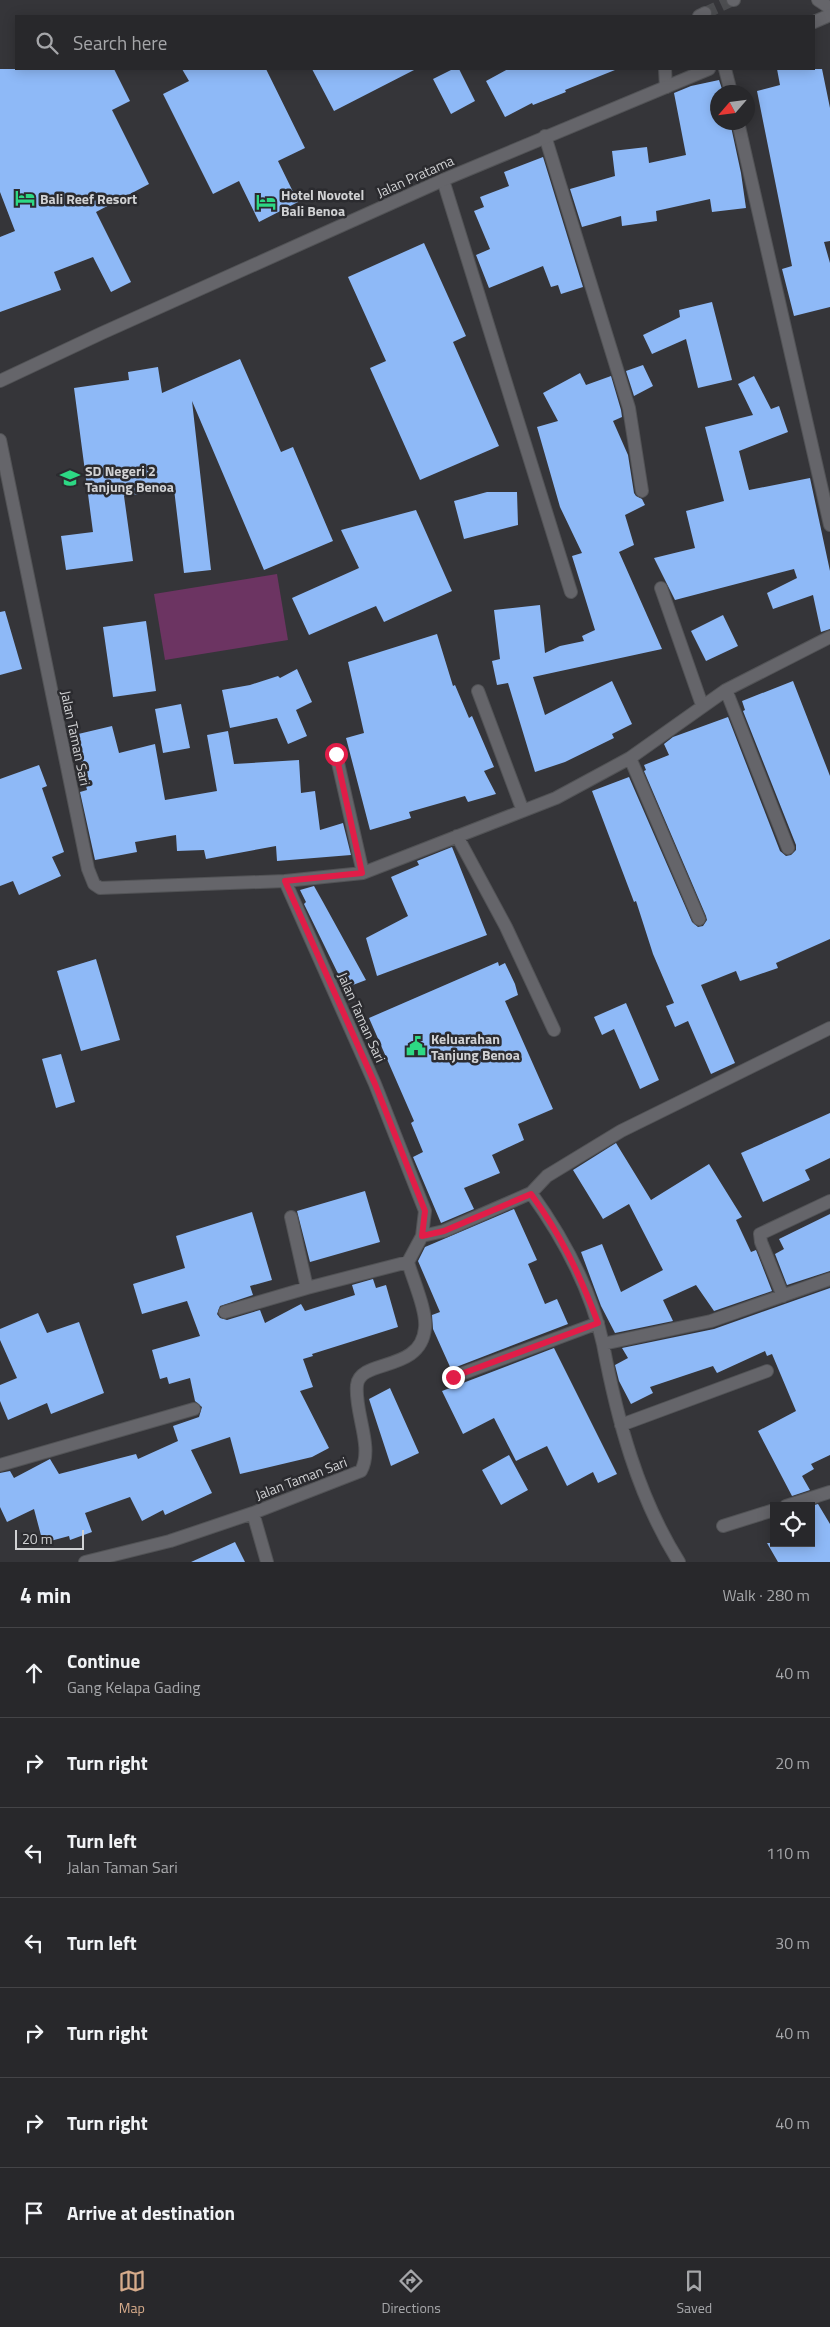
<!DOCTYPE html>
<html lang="en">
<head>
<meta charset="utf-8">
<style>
  :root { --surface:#28282b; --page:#343437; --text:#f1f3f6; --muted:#a5a6a9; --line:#444447; --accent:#d6ab8b }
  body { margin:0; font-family:"Titillium Web",sans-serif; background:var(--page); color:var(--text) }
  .controls { position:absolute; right:15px; bottom:15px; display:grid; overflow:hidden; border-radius:0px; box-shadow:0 2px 12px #0003 }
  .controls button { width:45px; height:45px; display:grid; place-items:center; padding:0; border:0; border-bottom:1px solid var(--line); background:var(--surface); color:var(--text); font:25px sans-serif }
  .compass { position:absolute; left:710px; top:85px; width:45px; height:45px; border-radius:50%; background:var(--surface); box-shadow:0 2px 12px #0003; rotate:242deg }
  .scale { position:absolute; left:15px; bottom:12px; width:69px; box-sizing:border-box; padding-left:5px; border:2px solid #d1d2d4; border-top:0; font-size:14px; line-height:18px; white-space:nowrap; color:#d1d2d4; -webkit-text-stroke:4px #2b2b2f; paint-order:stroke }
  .stop { position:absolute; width:15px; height:15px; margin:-11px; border:4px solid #e11d48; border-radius:50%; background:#fff }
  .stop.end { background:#e11d48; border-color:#fff; box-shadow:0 1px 5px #0008 }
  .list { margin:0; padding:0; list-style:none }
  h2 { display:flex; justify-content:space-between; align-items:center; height:65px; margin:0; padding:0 20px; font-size:21px }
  h2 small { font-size:16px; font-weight:400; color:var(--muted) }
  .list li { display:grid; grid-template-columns:32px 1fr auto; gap:15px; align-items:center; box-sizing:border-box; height:90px; padding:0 20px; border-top:1px solid var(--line) }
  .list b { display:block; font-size:19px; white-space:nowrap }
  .list p { margin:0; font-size:16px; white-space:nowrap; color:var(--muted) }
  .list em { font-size:16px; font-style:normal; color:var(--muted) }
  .icon { flex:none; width:28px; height:28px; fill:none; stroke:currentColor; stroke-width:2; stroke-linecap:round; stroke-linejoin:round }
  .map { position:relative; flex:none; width:830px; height:1562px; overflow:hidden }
  .search { position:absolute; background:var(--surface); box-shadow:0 2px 12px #0003; left:15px; right:15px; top:15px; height:55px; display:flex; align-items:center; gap:12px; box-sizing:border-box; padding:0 18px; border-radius:0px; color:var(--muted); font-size:19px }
  .sheet { height:695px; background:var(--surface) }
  nav { display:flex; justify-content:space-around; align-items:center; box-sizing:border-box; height:70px; border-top:1px solid var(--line); background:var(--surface); font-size:14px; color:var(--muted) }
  nav a { display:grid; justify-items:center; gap:2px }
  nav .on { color:var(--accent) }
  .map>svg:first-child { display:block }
  .green { fill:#6c3462 }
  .building { fill:#8eb9f7 }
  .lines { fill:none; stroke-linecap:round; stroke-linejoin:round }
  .minor-tunnel { stroke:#4c4d50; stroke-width:12; stroke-dasharray:12 6; stroke-linecap:butt }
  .minor-casing { stroke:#525356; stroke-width:14 }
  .tertiary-casing { stroke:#525356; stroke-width:14 }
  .minor { stroke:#65656a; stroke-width:12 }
  .tertiary { stroke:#65656a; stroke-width:12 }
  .route { stroke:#e11d48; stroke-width:6 }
  .labels { text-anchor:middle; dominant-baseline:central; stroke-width:5; stroke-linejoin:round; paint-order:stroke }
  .street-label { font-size:14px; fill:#d1d2d4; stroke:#2b2b2f }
  .poi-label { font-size:14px; font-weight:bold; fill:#d1d2d4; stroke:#2b2b2f; text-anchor:start }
</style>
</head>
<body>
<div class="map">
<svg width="830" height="1562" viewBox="0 0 830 1562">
  <rect width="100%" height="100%" fill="#353539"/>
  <path class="green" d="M277,574L288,640L165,660L154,594Z"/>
  <path class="building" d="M0,69H114L130,101L112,110L149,184L96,212L131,282L111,292L93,257L54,272L61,290L0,312V237L15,231L0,192Z
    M182,69H266L305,148L278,161L298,202L259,222L239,181L213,194L163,94L189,81Z
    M312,69H416L334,111Z
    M453,69H459L475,101L451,114L433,79Z
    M508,69H615V70L565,90L566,92L533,105L532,103L505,117L486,81Z
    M777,69H822L830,108V241L824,242L830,263V307L794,316L782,269L792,266L757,91L780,85Z
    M719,80L723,92H718V122H730L741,173L746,208L712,212L710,199L656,211L657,221L622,226L621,216L582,227L570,189L615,176L612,151L647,147L649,163L686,155L674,93L691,86Z
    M543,157L583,287L561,294L558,285L551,287L543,266L489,288L476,255L490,249L474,211L484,207L480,197L509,186L504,172Z
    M424,243L466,336L453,342L499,446L420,480L370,368L386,361L348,277Z
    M712,302L732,380L698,388L686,339L652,354L643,335L680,317L679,310Z
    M240,359L281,452L293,447L333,541L264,570L192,401L211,570L184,573L174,489L124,496L133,561L66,570L61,536L93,532L74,388L129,380L128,372L158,367L162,393Z
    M643,365L653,386L634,396L626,371Z
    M580,373L586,385L611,376L621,410L622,417L613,421L628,455L634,493L636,496L642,499L645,505L625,515L634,545L619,552L662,649L533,677L545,715L612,681L632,724L612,734L614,738L565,762L535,772L508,683L497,685L492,661L500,659L494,610L540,605L545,653L560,646L584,641L582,636L595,630L572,556L582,553L560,507L537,427L558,421L543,393Z
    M754,376L771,409L779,406L788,432L739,451L749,490L810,478L830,571V629L821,632L813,595L773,609L767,593L797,578L794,569L675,600L654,558L695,548L686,511L724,501L705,427L753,415L738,384Z
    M487,492H517L518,525L464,539L454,501Z
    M416,510L452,591L384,622L376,606L309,635L292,598L359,568L341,530Z
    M5,611L22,669L0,675V612Z
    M723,615L738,646L706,661L691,631Z
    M146,621L156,691L113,697L103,627Z
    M437,634L453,686L455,685L469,718L472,716L494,767L484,771L496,794L468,802L465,796L409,812L411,818L370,830L346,738L364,733L348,662Z
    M297,669L312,702L296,710L307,736L288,744L277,718L230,728L222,690L250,685L278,676L280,678Z
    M793,681L830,776V939L776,963L778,968L740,981L736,971L701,985L735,1063L711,1074L688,1021L675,1027L666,1006L674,1003L653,954L636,901L634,902L592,791L629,777L692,922L698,927L703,926L707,920L706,916L644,771L646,770L644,765L669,755L664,744L673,737L728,717L780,851L786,856L791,855L796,850V845L743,711L745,710L742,701Z
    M181,704L190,748L163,753L155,709Z
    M112,726L119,753L155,744L165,800L217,791L207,735L228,731L234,764L299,760L301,793L315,791L320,830L343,823L351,855L277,861L276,846L206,859L204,850L177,851L176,835L135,842L137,852L95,860L80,792L87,790L74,735Z
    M39,765L47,786L42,788L64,852L52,857L61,876L19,895L13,881L0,886V779Z
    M452,847L487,935L377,976L366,938L408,916L391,877L419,865L417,861Z
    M314,886L323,902L366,980L345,988L304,904L306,902L300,890Z
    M96,959L120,1040L81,1051L57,971Z
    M498,962L499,966L505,963L515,984L518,995L505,1001L553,1109L518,1124L524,1140L492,1155L500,1173L464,1188L474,1209L441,1223L413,1157L423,1152L411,1123L414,1121L369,1018Z
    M626,1003L659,1080L640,1089L614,1029L602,1035L594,1017Z
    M61,1054L75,1102L56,1108L42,1059Z
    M830,1113V1158L805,1170L810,1180L763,1202L741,1153Z
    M616,1143L651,1200L709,1164L742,1217L736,1220L751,1252L756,1250L772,1291L714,1311L696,1285L663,1300L673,1321L615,1333L601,1306L581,1252L602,1244L621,1292L663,1270L629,1204L603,1219L573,1170Z
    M365,1191L380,1242L310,1262L297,1211Z
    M514,1209L537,1260L528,1264L545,1304L557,1299L568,1324L451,1369L433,1329L432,1315L440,1312L418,1261L425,1247Z
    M252,1212L272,1280L250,1286L253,1295L220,1306L217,1314L220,1318L227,1320L260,1310L265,1323L301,1304L305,1311L355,1295L352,1285L373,1279L376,1288L386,1285L398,1327L312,1354L313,1356L303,1359L313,1387L300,1391L329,1448L312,1457L240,1474L230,1437L191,1450L212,1493L165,1515L163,1510L142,1521L130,1497L85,1513L92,1532L70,1540L69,1536L43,1543L34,1509L7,1522L0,1507V1473L10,1471L14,1478L50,1459L59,1474L136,1454L138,1459L178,1441L173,1426L199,1417L202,1407L195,1401L190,1378L169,1384L167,1377L160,1379L152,1350L200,1336L187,1301L142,1314L133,1284L185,1268L176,1236Z
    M830,1214V1271L787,1285L775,1254L784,1249L779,1239Z
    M830,1288V1455L811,1464L814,1469L802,1476L810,1490L792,1496L758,1431L796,1411L772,1354L767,1356L765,1351L717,1373L713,1366L650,1387L653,1393L631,1404L619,1381L615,1365L628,1358L622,1348L714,1329Z
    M38,1313L47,1333L79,1322L104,1393L51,1414L47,1403L8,1420L0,1401V1385L17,1378L0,1340V1329Z
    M554,1348L617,1474L598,1483L593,1472L567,1486L547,1446L516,1461L494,1418L463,1434L442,1391Z
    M390,1388L419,1453L391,1466L369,1399Z
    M509,1455L528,1490L501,1505L482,1470Z
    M818,1504L830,1524V1562H778L767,1543H811V1506Z
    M235,1542L245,1562H191Z"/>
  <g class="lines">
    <path class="minor-tunnel" d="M705,13L733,0"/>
    <defs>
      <path id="minor" d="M733,0H734
        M818,0L830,8
        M699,16L705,13
        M665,69L666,87
        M725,69L731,92
        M738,122L830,525
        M545,136L629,408L642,491
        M443,180L571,592
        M0,440L88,869L94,884L100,888L285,881L375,1084L425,1211L422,1236L408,1262C413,1280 427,1311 425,1328C421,1373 360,1358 357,1385C354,1412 374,1447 361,1471L253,1513L170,1541L85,1562
        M661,588L702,705
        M726,690L788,848
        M478,691L523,811
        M336,754L363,873
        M630,758L699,919
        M457,836L506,927L554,1030
        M285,881L363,873L556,798L630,758L726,690L830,637
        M531,1193L547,1176L621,1131L830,1028
        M291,1217L307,1288
        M422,1236L444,1231L531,1193C564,1239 591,1289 603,1344L711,1321L830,1279
        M783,1296L761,1242L760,1234L830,1201
        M225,1312L307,1288L408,1262
        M603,1344C617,1419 638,1497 679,1562
        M453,1377L598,1323
        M621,1425L767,1371
        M0,1465L194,1409
        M786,1506L830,1492
        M253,1513L267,1562
        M723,1526L774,1510"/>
      <path id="tertiary" d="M814,22L830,15
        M0,381L102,333L443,180L709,69"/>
    </defs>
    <use href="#minor" class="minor-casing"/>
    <use href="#tertiary" class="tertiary-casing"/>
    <use href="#minor" class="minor"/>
    <use href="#tertiary" class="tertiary"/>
  </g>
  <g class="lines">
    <path class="route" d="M336,754L362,873L285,881L375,1084L425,1211L422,1236L444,1231L531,1194C561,1235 580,1275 598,1323L453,1377"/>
  </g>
  <defs>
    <symbol id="hotel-bare" viewBox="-9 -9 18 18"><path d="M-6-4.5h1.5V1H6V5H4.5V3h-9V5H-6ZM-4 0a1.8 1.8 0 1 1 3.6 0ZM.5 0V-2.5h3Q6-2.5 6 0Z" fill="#2dd884" stroke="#2b2b2f" stroke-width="2.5" paint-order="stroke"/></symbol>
    <symbol id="school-bare" viewBox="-9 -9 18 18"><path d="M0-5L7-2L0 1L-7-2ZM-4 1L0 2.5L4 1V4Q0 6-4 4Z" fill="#2dd884" stroke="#2b2b2f" stroke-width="2.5" paint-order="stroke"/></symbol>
    <symbol id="civic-bare" viewBox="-9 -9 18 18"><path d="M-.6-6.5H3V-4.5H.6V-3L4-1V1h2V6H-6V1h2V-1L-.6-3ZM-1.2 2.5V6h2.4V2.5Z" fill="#2dd884" stroke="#2b2b2f" stroke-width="2.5" paint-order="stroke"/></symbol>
  </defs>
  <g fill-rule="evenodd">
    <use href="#hotel-bare" x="11" y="184" width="28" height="28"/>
    <use href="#hotel-bare" x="252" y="188" width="28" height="28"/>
    <use href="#school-bare" x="56" y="464" width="28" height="28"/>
    <use href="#civic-bare" x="402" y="1032" width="28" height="28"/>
  </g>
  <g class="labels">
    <g class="street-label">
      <text transform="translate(415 176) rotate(-24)">Jalan Pratama</text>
      <text transform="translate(76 738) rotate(78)">Jalan Taman Sari</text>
      <text transform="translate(362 1017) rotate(66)">Jalan Taman Sari</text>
      <text transform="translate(301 1478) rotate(-21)">Jalan Taman Sari</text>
    </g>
    <g class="poi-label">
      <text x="281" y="194">Hotel Novotel<tspan x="281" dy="16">Bali Benoa</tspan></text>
      <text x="40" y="198">Bali Reef Resort</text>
      <text x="85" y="470">SD Negeri 2<tspan x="85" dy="16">Tanjung Benoa</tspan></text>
      <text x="431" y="1038">Keluarahan<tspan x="431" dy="16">Tanjung Benoa</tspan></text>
    </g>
  </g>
</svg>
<div class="controls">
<button><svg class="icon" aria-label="locate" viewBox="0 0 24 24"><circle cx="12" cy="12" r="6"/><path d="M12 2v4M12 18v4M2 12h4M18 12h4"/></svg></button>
</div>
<svg class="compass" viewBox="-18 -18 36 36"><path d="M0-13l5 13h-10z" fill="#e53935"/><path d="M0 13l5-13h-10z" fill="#a5a6a9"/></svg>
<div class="scale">20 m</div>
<div class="stop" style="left:336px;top:754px"></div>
<div class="stop end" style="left:453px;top:1377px"></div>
<div class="search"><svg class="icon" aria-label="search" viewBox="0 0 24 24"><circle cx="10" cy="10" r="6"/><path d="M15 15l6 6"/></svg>Search here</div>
</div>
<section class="sheet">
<h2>4 min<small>Walk · 280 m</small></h2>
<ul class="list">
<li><svg class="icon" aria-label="ahead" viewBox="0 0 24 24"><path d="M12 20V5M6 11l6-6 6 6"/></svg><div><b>Continue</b><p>Gang Kelapa Gading</p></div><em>40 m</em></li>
<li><svg class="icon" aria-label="right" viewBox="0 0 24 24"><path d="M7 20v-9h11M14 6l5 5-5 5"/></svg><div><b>Turn right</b></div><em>20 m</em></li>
<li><svg class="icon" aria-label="left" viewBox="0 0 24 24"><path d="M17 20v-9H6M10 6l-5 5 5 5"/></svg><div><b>Turn left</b><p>Jalan Taman Sari</p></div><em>110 m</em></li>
<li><svg class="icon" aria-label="left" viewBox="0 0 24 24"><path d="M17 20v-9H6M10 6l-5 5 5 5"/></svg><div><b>Turn left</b></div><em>30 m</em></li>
<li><svg class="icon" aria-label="right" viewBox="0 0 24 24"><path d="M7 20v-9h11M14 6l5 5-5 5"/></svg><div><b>Turn right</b></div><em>40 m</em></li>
<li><svg class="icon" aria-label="right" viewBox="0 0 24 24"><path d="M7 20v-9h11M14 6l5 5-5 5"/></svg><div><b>Turn right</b></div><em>40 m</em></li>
<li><svg class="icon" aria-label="arrive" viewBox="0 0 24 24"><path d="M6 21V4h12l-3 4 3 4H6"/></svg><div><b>Arrive at destination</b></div></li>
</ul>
</section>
<nav>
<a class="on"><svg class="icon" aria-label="map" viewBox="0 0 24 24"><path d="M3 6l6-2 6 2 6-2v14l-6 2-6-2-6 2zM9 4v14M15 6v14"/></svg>Map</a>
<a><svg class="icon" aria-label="directions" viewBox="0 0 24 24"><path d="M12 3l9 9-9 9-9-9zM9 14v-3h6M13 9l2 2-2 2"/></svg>Directions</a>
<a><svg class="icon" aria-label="saved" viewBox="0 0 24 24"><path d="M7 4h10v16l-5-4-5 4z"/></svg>Saved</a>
</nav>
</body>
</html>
